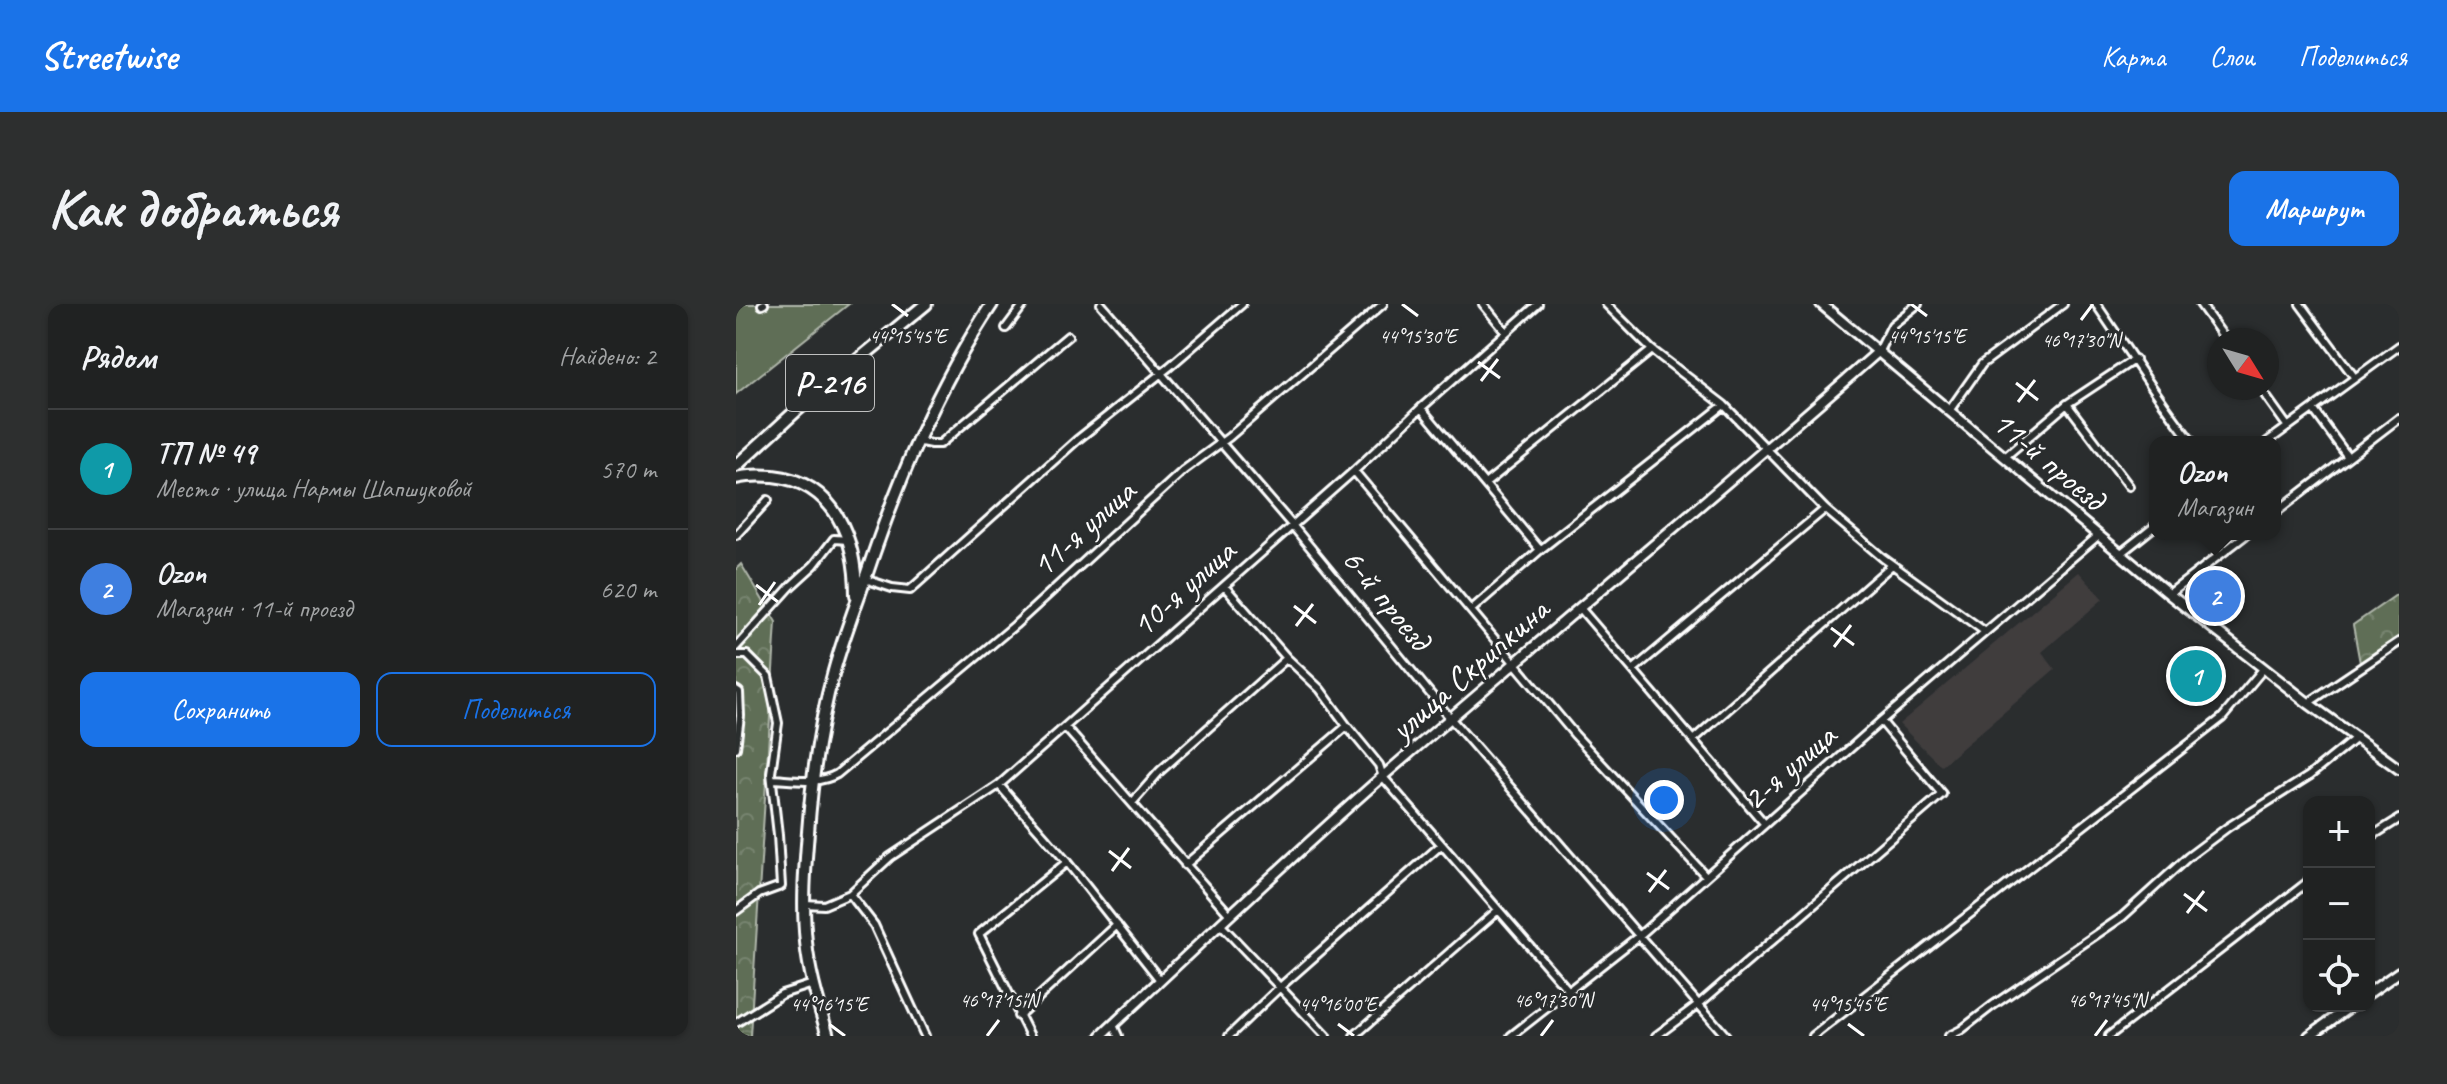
<!DOCTYPE html>
<html lang="ru">
<head>
<meta charset="utf-8">
<style>
  :root { --surface:#202222; --page:#2d2f2f; --text:#f1f3f6; --muted:#a2a4a5; --line:#3d3f40; --accent:#1a73e8 }
  body { margin:0; font-family:Caveat,sans-serif; background:var(--page); color:var(--text) }
  .controls { position:absolute; right:24px; bottom:24px; display:grid; overflow:hidden; border-radius:16px; box-shadow:0 2px 6px #0004 }
  .controls button { width:72px; height:72px; display:grid; place-items:center; padding:0; border:0; border-bottom:2px solid var(--line); background:var(--surface); color:var(--text); font:40px sans-serif }
  .compass { position:absolute; left:1471px; top:24px; width:72px; height:72px; border-radius:50%; background:var(--surface); box-shadow:0 2px 6px #0004; rotate:127deg }
  .you { position:absolute; left:928px; top:496px; width:28px; height:28px; margin:-20px; border:6px solid #fff; border-radius:50%; background:#1a73e8; box-shadow:0 0 0 12px #1a73e833 }
  .badge { display:grid; place-items:center; width:52px; height:52px; border-radius:50%; background:var(--accent); color:#fff; font-size:26px; font-weight:700 }
  .pin { position:absolute; translate:-50% -50%; border:4px solid #fff; box-shadow:0 2px 8px #0006 }
  .popup { position:absolute; left:1413px; top:132px; width:132px; height:104px; box-sizing:border-box; display:grid; place-content:center; border-radius:16px; background:var(--surface); filter:drop-shadow(0 2px 6px #0005); font-size:26px; white-space:nowrap; color:var(--muted) }
  .popup b { font-size:30px; color:var(--text) }
  .popup::after { content:''; position:absolute; left:50%; top:100%; margin-left:-16px; border:16px solid transparent; border-top-color:var(--surface) }
  .list { margin:0; padding:0; list-style:none }
  h2 { display:flex; justify-content:space-between; align-items:center; height:104px; margin:0; padding:0 32px; font-size:34px }
  h2 small { font-size:26px; font-weight:400; color:var(--muted) }
  .list li { display:grid; grid-template-columns:52px 1fr auto; gap:24px; align-items:center; box-sizing:border-box; height:120px; padding:0 32px; border-top:2px solid var(--line) }
  .list b { display:block; font-size:30px; white-space:nowrap }
  .list p { margin:0; font-size:26px; white-space:nowrap; color:var(--muted) }
  .list em { font-size:26px; font-style:normal; color:var(--muted) }
  .actions { display:flex; gap:16px; padding:24px 32px }
  .actions a { flex:1; padding:18px 0; border:2px solid var(--accent); border-radius:16px; text-align:center; font-size:28px; color:var(--accent) }
  .actions .main { background:var(--accent); color:#fff }
  .icon { flex:none; width:44px; height:44px; fill:none; stroke:currentColor; stroke-width:2; stroke-linecap:round; stroke-linejoin:round }
  .map { position:relative; flex:none; width:1663px; height:732px; overflow:hidden; border-radius:16px }
  header { display:flex; align-items:center; gap:48px; box-sizing:border-box; height:112px; padding:0 40px; background:var(--accent); color:#fff }
  header strong { font-size:38px }
  nav { display:flex; gap:44px; margin-inline-start:auto; font-size:28px }
  .intro { display:flex; align-items:center; justify-content:space-between; box-sizing:border-box; height:192px; padding:0 48px }
  h1 { margin:0; font-size:56px }
  .button { padding:20px 36px; border-radius:16px; background:var(--accent); color:#fff; font-size:28px; font-weight:700 }
  main { display:flex; gap:48px; padding:0 48px }
  aside { flex:1; background:var(--surface); border-radius:16px; box-shadow:0 2px 6px #0004 }
  .map>svg:first-child { display:block }
  .built { fill:#3f3c3e }
  .green { fill:#5f6e56; stroke:#afb6aa; stroke-width:2 }
  .forest { fill:url(#forest-crowns); stroke:#afb6aa; stroke-width:2 }
  .lines { fill:none; stroke-linecap:round; stroke-linejoin:round }
  .minor-casing { stroke:#fff; stroke-width:12 }
  .tertiary-casing { stroke:#fff; stroke-width:14 }
  .primary-casing { stroke:#fff; stroke-width:16 }
  .trunk-casing { stroke:#fff; stroke-width:16 }
  .minor { stroke:#2a2d2e; stroke-width:6 }
  .tertiary { stroke:#2a2d2e; stroke-width:8 }
  .primary { stroke:#2a2d2e; stroke-width:10 }
  .trunk { stroke:#2a2d2e; stroke-width:10 }
  .ticks { fill:none; stroke:#fff; stroke-width:3 }
  .labels { text-anchor:middle; dominant-baseline:central; stroke-width:6; stroke-linejoin:round; paint-order:stroke }
  .shield { fill:#2a2d2e; stroke:#bfc0c0; stroke-width:2 }
  .shield-label { font-size:32px; font-weight:bold; fill:#fff }
  .street-label { font-size:34px; fill:#fff; stroke:#2a2d2e }
  .ticks-label { font-size:20px; text-anchor:middle; fill:#fff; stroke:#2a2d2e; stroke-width:6; stroke-linejoin:round; paint-order:stroke }
</style>
</head>
<body>
<header>
<strong>Streetwise</strong>
<nav><a>Карта</a><a>Слои</a><a>Поделиться</a></nav>
</header>
<div class="intro"><h1>Как добраться</h1><a class="button">Маршрут</a></div>
<main>
<aside>
<h2>Рядом<small>Найдено: 2</small></h2>
<ul class="list">
<li><span class="badge" style="background:#0f9aa8">1</span><div><b>ТП № 49</b><p>Место · улица Нармы Шапшуковой</p></div><em>570 m</em></li>
<li><span class="badge" style="background:#3f7fe0">2</span><div><b>Ozon</b><p>Магазин · 11-й проезд</p></div><em>620 m</em></li>
</ul>
<div class="actions"><a class="main">Сохранить</a><a>Поделиться</a></div>
</aside>
<div class="map">
<svg width="1663" height="732" viewBox="0 0 1663 732">
  <defs>
    <pattern id="forest-crowns" width="20" height="18" patternUnits="userSpaceOnUse" patternTransform="scale(2)"><rect width="20" height="18" fill="#5f6e56"/><path d="M2 6a3 3 0 1 1 6 0M12 15a3 3 0 1 1 6 0" fill="none" stroke="#77846f"/></pattern>
  </defs>
  <rect width="100%" height="100%" fill="#2a2d2e"/>
  <filter id="ink" filterUnits="userSpaceOnUse"><feTurbulence type="fractalNoise" baseFrequency=".0125" numOctaves="2"/><feDisplacementMap in="SourceGraphic" scale="16" xChannelSelector="R" yChannelSelector="G"/><feConvolveMatrix kernelMatrix="1 2 1 2 8 2 1 2 1" color-interpolation-filters="sRGB"/></filter>
  <g filter="url(#ink)">
    <path class="built" d="M1343,268L1367,295L1306,348L1319,365L1205,462L1163,420Z"/>
    <path class="green" d="M0,0H113L0,90Z"/>
    <path class="forest" d="M5,260L40,318L14,732H0V265Z
      M1663,289V332L1624,359L1617,321Z"/>
    <g class="lines">
      <defs>
        <path id="minor" d="M365,0L556,221L715,415L990,732
          M747,0L770,28
          M870,0L916,46L988,101L1089,205L1147,254L1248,327
          M1360,0C1392,46 1421,94 1456,138
          M1464,0L1490,36
          M1564,0L1619,74
          M26,1L28,0
          M270,24L288,0
          M1143,47L1156,21L1182,0
          M1524,84L1552,123
          M1331,100L1393,182
          M685,104L804,246
          M1577,105L1612,153
          M1213,107L1246,60L1327,0
          M180,137L195,140H204L332,32
          M1531,138L1663,42
          M1270,152L1331,100L1399,55
          M618,167L839,431L970,572
          M749,180L916,46
          M1539,209L1663,114
          M0,231L32,196
          M1385,249L1419,222
          M129,275L156,284L174,286L341,136L433,63L506,0
          M488,282L551,354L584,385L611,422L643,461L647,473L832,686
          M1433,290L1511,230
          M844,304L1028,519
          M735,306L804,246L988,101
          M0,343L55,282L78,261L98,235L113,236
          M0,351H11L32,372L42,419L35,469L42,531L45,582L23,590L0,607
          M897,366L1089,205
          M0,386L3,388L4,412L0,444
          M1572,399L1663,338
          M329,423L494,611
          M957,436L1156,261
          M36,475C57,476 82,481 101,470L279,321L448,166L493,133L647,0
          M263,481L331,558L424,676
          M396,499L424,467L551,354
          M1633,534L1663,515
          M449,561L611,422
          M114,590L138,621L189,732
          M69,600L88,601L114,590L154,553L263,481L618,167L685,104L802,0
          M484,620L590,732
          M282,712L381,621
          M0,719L46,690L77,680
          M377,721L382,732
          M294,732L243,630L331,558
          M493,732L543,684L705,541
          M618,732L761,607
          M775,732L904,631L1145,417L1363,231
          M920,732L963,700L1206,490L1145,417
          M1077,732L1486,414L1528,364
          M1213,732L1225,726L1256,702L1386,613L1452,553L1492,523L1573,472L1621,433
          M1373,732L1573,577"/>
        <path id="tertiary" d="M1085,0L1433,290L1572,399L1663,465
          M1633,689L1663,668
          M365,732C458,645 550,557 646,473C811,330 979,191 1143,47
          M1573,732L1615,702"/>
        <path id="primary" d="M0,174C12,171 25,171 37,172C100,179 120,236 120,291
          M92,732C83,701 73,670 70,638C66,602 69,564 72,528C76,474 83,420 98,367C107,334 120,301 131,269C163,174 201,83 256,0"/>
        <path id="trunk" d="M0,162L61,106L190,0"/>
      </defs>
      <use href="#minor" class="minor-casing"/>
      <use href="#tertiary" class="tertiary-casing"/>
      <use href="#primary" class="primary-casing"/>
      <use href="#trunk" class="trunk-casing"/>
      <use href="#minor" class="minor"/>
      <use href="#tertiary" class="tertiary"/>
      <use href="#primary" class="primary"/>
      <use href="#trunk" class="trunk"/>
    </g>
  </g>
  <path class="ticks" d="M156,0L172,12M666,0L682,12M1175,0L1191,12M1345,16L1357,0M742,58L764,74M745,77L762,55M1280,79L1302,96M1282,98L1299,76M20,281L42,298M23,301L39,278M558,302L580,319M560,322L577,300M1095,324L1118,341M1098,343L1115,321M373,547L395,564M376,567L393,544M911,569L933,585M913,588L930,566M1448,590L1471,607M1451,609L1468,587M93,720L109,732M602,720L618,732M1112,720L1128,732M251,732L263,716M805,732L817,716M1359,732L1371,716"/>
  <g class="labels">
    <rect class="shield" x="50" y="51" width="88" height="56" rx="6"/>
    <g class="shield-label">
      <text x="94" y="79">Р-216</text>
    </g>
    <g class="street-label">
      <text transform="translate(1313 156) rotate(40)">11-й проезд</text>
      <text transform="translate(347 224) rotate(-42)">11-я улица</text>
      <text transform="translate(447 284) rotate(-42)">10-я улица</text>
      <text transform="translate(651 295) rotate(51)">6-й проезд</text>
      <text transform="translate(733 365) rotate(-41)">улица Скрипкина</text>
      <text transform="translate(1053 463) rotate(-41)">2-я улица</text>
    </g>
  </g>
  <g class="ticks-label">
    <text x="682" y="39">44°15'30"E</text>
    <text x="1191" y="39">44°15'15"E</text>
    <text x="172" y="39">44°15'45"E</text>
    <text x="1345" y="43">46°17'30"N</text>
    <text x="263" y="703">46°17'15"N</text>
    <text x="817" y="703">46°17'30"N</text>
    <text x="1371" y="703">46°17'45"N</text>
    <text x="93" y="707">44°16'15"E</text>
    <text x="602" y="707">44°16'00"E</text>
    <text x="1112" y="707">44°15'45"E</text>
  </g>
</svg>
<div class="controls">
<button>+</button>
<button>−</button>
<button><svg class="icon" aria-label="locate" viewBox="0 0 24 24"><circle cx="12" cy="12" r="6"/><path d="M12 2v4M12 18v4M2 12h4M18 12h4"/></svg></button>
</div>
<svg class="compass" viewBox="-18 -18 36 36"><path d="M0-13l5 13h-10z" fill="#e53935"/><path d="M0 13l5-13h-10z" fill="#a2a4a5"/></svg>
<div class="you"></div>
<div class="pin badge" style="left:1460px;top:372px;background:#0f9aa8">1</div>
<div class="pin badge" style="left:1479px;top:292px;background:#3f7fe0">2</div>
<div class="popup"><b>Ozon</b>Магазин</div>
</div>
</main>
</body>
</html>
